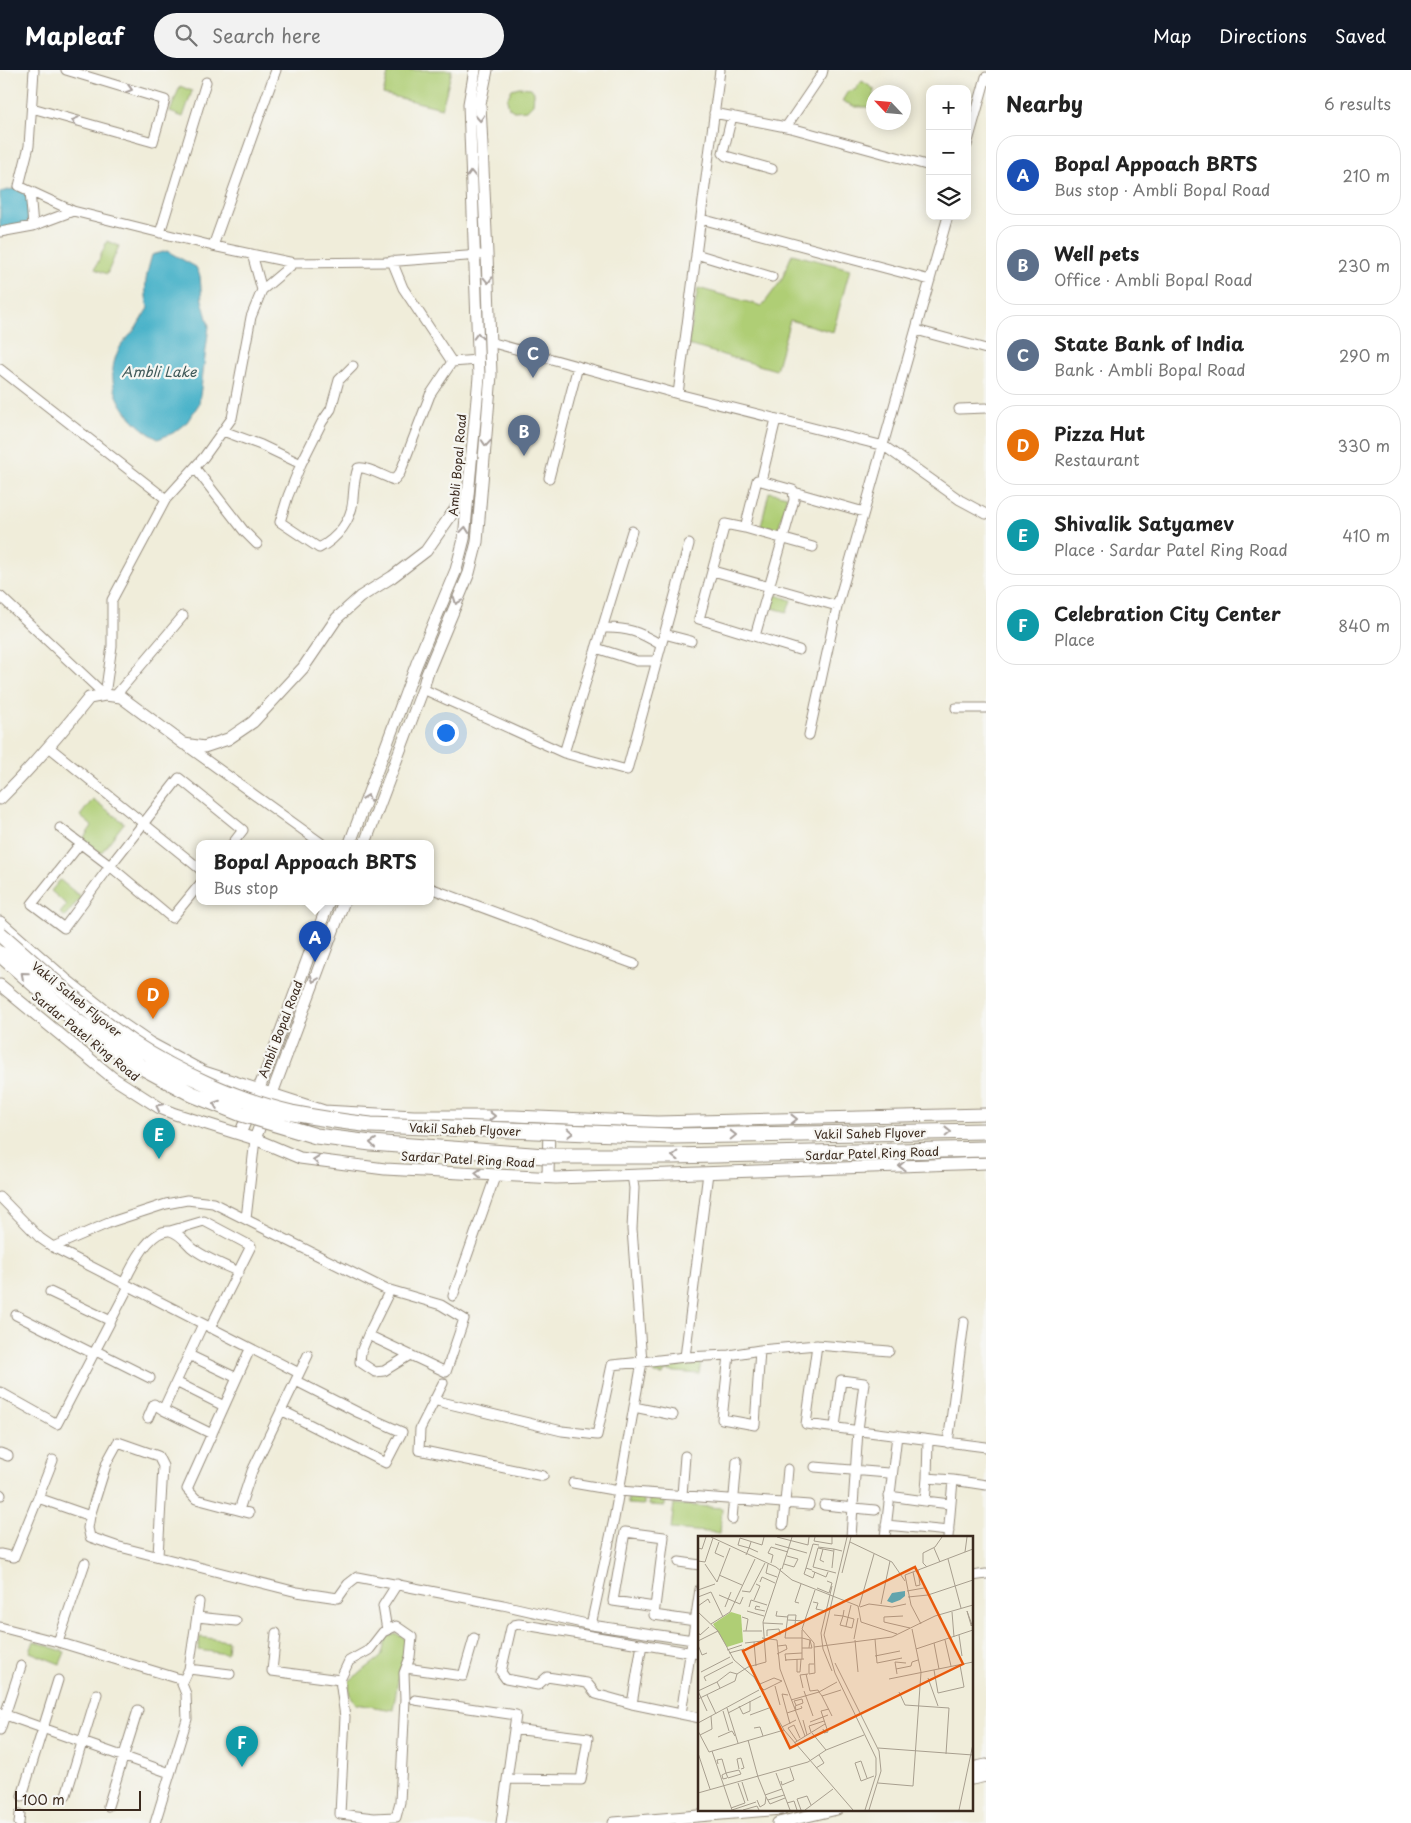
<!DOCTYPE html>
<html lang="en">
<head>
<meta charset="utf-8">
<style>
  :root { --surface:#fff; --page:#f2f2f2; --text:#222; --muted:#767676; --line:#e0e0e0; --accent:#111827 }
  body { margin:0; font-family:"Playpen Sans",sans-serif; background:var(--page); color:var(--text) }
  .controls { position:absolute; right:15px; top:15px; display:grid; overflow:hidden; border-radius:10px; box-shadow:0 2px 12px #0003 }
  .controls button { width:45px; height:45px; display:grid; place-items:center; padding:0; border:0; border-bottom:1px solid var(--line); background:var(--surface); color:var(--text); font:25px sans-serif }
  .compass { position:absolute; left:866px; top:15px; width:45px; height:45px; border-radius:50%; background:var(--surface); box-shadow:0 2px 12px #0003; rotate:296deg }
  .scale { position:absolute; left:15px; bottom:12px; width:126px; box-sizing:border-box; padding-left:5px; border:2px solid #3b2a1e; border-top:0; font-size:14px; line-height:18px; white-space:nowrap; color:#3b2a1e; -webkit-text-stroke:4px #f6f6f2; paint-order:stroke }
  .you { position:absolute; left:445px; top:662px; width:18px; height:18px; margin:-12px; border:4px solid #fff; border-radius:50%; background:#1a73e8; box-shadow:0 0 0 8px #1a73e833 }
  .badge { display:grid; place-items:center; width:32px; height:32px; border-radius:50%; background:var(--accent); color:#fff; font-size:16px; font-weight:700 }
  .pin { position:absolute; translate:-50% -41px; filter:drop-shadow(0 1px 2px #0008) }
  .pin::after { content:''; position:absolute; top:26px; width:18px; height:15px; background:inherit; clip-path:polygon(0 0,100% 0,50% 100%) }
  .popup { position:absolute; left:196px; top:770px; width:238px; height:65px; box-sizing:border-box; display:grid; place-content:center; border-radius:10px; background:var(--surface); filter:drop-shadow(0 1px 4px #0005); font-size:16px; white-space:nowrap; color:var(--muted) }
  .popup b { font-size:19px; color:var(--text) }
  .popup::after { content:''; position:absolute; left:50%; top:100%; margin-left:-10px; border:10px solid transparent; border-top-color:var(--surface) }
  .list { margin:0; padding:0; list-style:none }
  h2 { display:flex; justify-content:space-between; align-items:center; height:65px; margin:0; padding:0 20px; font-size:21px }
  h2 small { font-size:16px; font-weight:400; color:var(--muted) }
  .list li { display:grid; grid-template-columns:32px 1fr auto; gap:15px; align-items:center; box-sizing:border-box; height:80px; margin:0 10px 10px; padding:0 10px; border:1px solid var(--line); border-radius:20px }
  .list b { display:block; font-size:19px; white-space:nowrap }
  .list p { margin:0; font-size:16px; white-space:nowrap; color:var(--muted) }
  .list em { font-size:16px; font-style:normal; color:var(--muted) }
  .icon { flex:none; width:28px; height:28px; fill:none; stroke:currentColor; stroke-width:2; stroke-linecap:round; stroke-linejoin:round }
  .map { position:relative; flex:none; width:986px; height:1753px; overflow:hidden }
  header { display:flex; align-items:center; gap:30px; box-sizing:border-box; height:70px; padding:0 25px; background:var(--accent); color:#fff }
  header strong { font-size:24px }
  nav { display:flex; gap:28px; margin-inline-start:auto; font-size:18px }
  .search { width:350px; height:45px; background:var(--page); display:flex; align-items:center; gap:12px; box-sizing:border-box; padding:0 18px; border-radius:28px; color:var(--muted); font-size:19px }
  main { display:flex }
  aside { flex:1; background:var(--surface) }
  .map>svg:first-child { display:block }
  .green { fill:#afce75; stroke:#757c4a }
  .water { fill:#4ab2c9; stroke:#426e74 }
  .lines { fill:none; stroke-linecap:round; stroke-linejoin:round }
  .minor-casing { stroke:#968c7c; stroke-width:11 }
  .tertiary-casing { stroke:#968c7c; stroke-width:13 }
  .minor { stroke:#fff; stroke-width:9 }
  .tertiary { stroke:#fff; stroke-width:11 }
  .trunk-bridge-casing { stroke:#968c7c; stroke-width:17; stroke-linecap:butt }
  .trunk-bridge { stroke:#fff; stroke-width:15 }
  .oneway { stroke:#a79f9a }
  .labels { text-anchor:middle; dominant-baseline:central; stroke-width:4.5; stroke-linejoin:round; paint-order:stroke }
  .street-label { font-size:12px; fill:#3b2a1e; stroke:#f6f6f2 }
  .water-label { font-size:14px; font-style:italic; fill:#405a5a; stroke:#f6f6f2 }
  .inset-road { fill:none; stroke:#a89f8f; stroke-width:1 }
  .view { fill:#e8590c; fill-opacity:0.15; stroke:#e8590c; stroke-width:2.5 }
  .inset-edge { fill:none; stroke:#3b2a1e; stroke-width:2.5 }
</style>
</head>
<body>
<header>
<strong>Mapleaf</strong>
<div class="search"><svg class="icon" aria-label="search" viewBox="0 0 24 24"><circle cx="10" cy="10" r="6"/><path d="M15 15l6 6"/></svg>Search here</div>
<nav><a>Map</a><a>Directions</a><a>Saved</a></nav>
</header>
<main>
<div class="map">
<svg width="986" height="1753" viewBox="0 0 986 1753">
  <rect width="100%" height="100%" fill="#f6f6f2"/>
  <filter id="ink" filterUnits="userSpaceOnUse"><feTurbulence type="fractalNoise" baseFrequency=".02" numOctaves="2"/><feDisplacementMap in="SourceGraphic" scale="10" xChannelSelector="R" yChannelSelector="G"/><feConvolveMatrix kernelMatrix="1 2 1 2 8 2 1 2 1" color-interpolation-filters="sRGB"/></filter>
  <filter id="wash" filterUnits="userSpaceOnUse"><feTurbulence type="fractalNoise" baseFrequency=".0096" numOctaves="4" result="noise"/><feDisplacementMap in="SourceGraphic" scale="20" xChannelSelector="R" yChannelSelector="G"/><feGaussianBlur stdDeviation="1.12" result="paint"/><feColorMatrix in="noise" values="0 0 0 0 0 0 0 0 0 0 0 0 0 0 0 0 0 1.4 0 .05"/><feComposite in="paint" operator="in"/></filter>
  <g filter="url(#wash)">
    <rect width="100%" height="100%" fill="#f0edda"/>
    <path class="green" d="M389,0H452L442,38L383,24Z
      M862,11L874,19L873,31L870,37H856L842,31L848,21L855,20Z
      M180,16L192,21L183,47L170,42Z
      M519,17L531,18L534,22L533,34L527,40L514,41L509,38L507,29L512,19Z
      M107,171L119,176L107,204L95,199Z
      M792,184L850,199L833,262L790,250L776,300L688,275L698,218L762,236L781,211Z
      M769,422L787,426L778,460L761,456Z
      M773,524L791,530L787,542L769,537Z
      M93,729L124,753L101,783L83,769L92,756L80,746Z
      M60,810L81,827L65,847L60,843L67,835L51,821Z
      M701,1292L699,1304L665,1301L663,1305L654,1304L656,1295Z
      M628,1426L644,1427V1435L628,1434Z
      M649,1427L666,1428L665,1436L649,1435Z
      M674,1434L722,1438L720,1463L671,1459Z
      M395,1564L403,1567L407,1572V1588L400,1599L393,1640L356,1634L349,1623V1611L381,1587L387,1567Z
      M200,1567L228,1571L227,1584L198,1580Z
      M34,1571L65,1582L60,1594L30,1582Z"/>
    <path class="water" d="M17,118L29,127L31,145L25,156L0,161V122Z
      M167,181L196,197L200,206L202,230L209,256L199,334L187,352L173,363L158,369C127,352 100,316 119,279C123,271 131,265 136,258C140,251 144,244 148,238C143,216 146,206 152,185Z"/>
  </g>
  <g filter="url(#ink)">
    <g class="lines">
      <defs>
        <path id="minor" d="M34,0L29,76L19,116L73,141L213,176L294,193L385,192L480,185
          M32,38L153,72L165,30L66,0
          M714,43L791,58L930,96
          M732,46L723,83L726,86L772,99
          M786,57L822,4L823,0
          M967,75L986,7
          M30,121L33,156
          M701,149L930,210
          M0,162L33,156L73,141
          M160,163L206,12
          M213,176L276,0
          M252,184L262,220L294,193
          M696,184L772,207
          M392,191L403,218L452,292
          M916,260L986,279
          M490,272L678,324L884,376L960,430L986,444
          M353,296L339,310L331,339L322,352L301,394L288,426L280,452L319,478C337,469 352,450 353,429C354,417 354,409 358,398C366,396 385,407 394,410L400,403L430,325L452,292L478,290
          M0,299L166,429
          M678,324L720,0
          M959,339L986,338
          M223,361L261,375L301,394
          M195,398L244,461L257,474
          M549,408L578,296
          M761,411L757,410L745,458L813,477
          M794,422L864,442
          M745,458L725,454L699,549L799,580
          M713,501L837,536
          M0,526L105,625
          M602,558C627,557 640,562 661,575
          M664,564L691,571
          M755,566L794,430L793,420L761,411L776,349
          M596,578L637,591H657
          M423,619L564,683L627,700L689,474
          M105,625L112,576V530L166,429L204,387L232,348L251,247L262,220
          M115,626L183,546
          M956,638H986
          M809,665L837,537L948,146
          M184,674L321,773
          M49,677L200,799
          M564,683L632,461
          M60,758L110,796L172,848L200,814
          M80,774L32,834L64,858L110,796L179,708L243,760L233,773
          M430,818L634,894
          M309,831L326,840
          M0,1127L40,1168L53,1177L111,1152L166,1134L187,1130L213,1133L387,1220H390L441,1235L464,1249L446,1302L368,1265L390,1220
          M246,1149L255,1069
          M170,1161L204,1151L251,1176L210,1258
          M53,1177L299,1303
          M124,1213C131,1198 149,1159 170,1161C179,1163 185,1171 191,1177C204,1188 224,1195 239,1202
          M50,1222L111,1251
          M453,1226L496,1104
          M16,1245L94,1284
          M368,1265L361,1282L360,1292L375,1302L384,1301L410,1285
          M817,1275L806,1354L986,1377
          M96,1281L150,1308
          M189,1285L237,1308
          M729,1285L722,1349L755,1355L760,1280
          M685,1287L729,1285L760,1280L817,1275L889,1281
          M176,1312L224,1336
          M443,1313L420,1359L419,1380L543,1406
          M0,1322L57,1354L129,1216
          M433,1330L562,1361L597,1365L612,1295L642,1292L632,1159L634,1118L632,1105
          M634,1337L673,1345
          M163,1340L212,1364
          M281,1340L386,1393L402,1362L359,1343L296,1311
          M148,1348L154,1334L163,1340L203,1254
          M835,1357L841,1310L864,1313L858,1360L851,1467
          M928,1370L927,1408L953,1410L948,1467
          M948,1373L964,1252
          M0,1383L8,1386
          M815,1397L888,1403
          M927,1408L925,1431L950,1434
          M953,1410L986,1415
          M573,1413L619,1421L809,1435
          M0,1424L1,1425
          M682,1425L685,1386
          M889,1426L925,1431
          M38,1428L53,1390
          M824,1435L875,1440
          M239,1440L252,1401L308,1285
          M249,1443L196,1429L187,1419L250,1279
          M90,1446L107,1392L118,1372L158,1386L163,1396L158,1486
          M732,1449L737,1391
          M783,1455L788,1399
          M886,1455L949,1461
          M885,1467L897,1365
          M0,1484L14,1487L38,1428L90,1446L88,1458L90,1467L116,1476L297,1522L338,1528L348,1514L357,1507L503,1535L591,1555L700,1571
          M679,1492L700,1495
          M972,1506L986,1504
          M655,1537L613,1531L625,1462L664,1467L654,1545L695,1551
          M197,1547L236,1551
          M591,1555L614,1449L642,1292L685,1287L708,1103
          M0,1557L58,1572L180,1609L186,1624L187,1649L155,1753
          M387,1560L383,1536L397,1514
          M276,1563L272,1601L340,1610
          M58,1572L85,1493
          M700,1584L519,1554L514,1555L511,1558L501,1602L506,1609L538,1615L547,1607L587,1613L596,1624L632,1634L700,1648
          M406,1598L463,1606L474,1568
          M189,1599L230,1604
          M182,1614L189,1599L199,1532
          M415,1630L516,1645L501,1753
          M632,1634L642,1574
          M0,1643L170,1703
          M681,1644L700,1519
          M0,1660L21,1596
          M507,1709L581,1710L588,1668L514,1659
          M66,1725L97,1624
          M22,1726L58,1610
          M108,1736L138,1640
          M374,1748L396,1747L400,1732L405,1629L404,1603L410,1587L412,1567L396,1556L383,1562L369,1580L349,1591L340,1610L345,1647L340,1744L374,1748L375,1753
          M19,1753L20,1744"/>
        <path id="tertiary" d="M0,729C32,697 61,663 89,628L105,625L121,627L184,674L204,677L228,669L253,652L303,598L337,548L360,527L392,507L426,481L468,421
          M350,773L417,593L456,500L464,469L479,307L469,34L475,0
          M365,773L423,619L427,604L469,503L477,472L491,305L487,184L480,34L487,0
          M0,852L65,909L121,953L150,973L204,1002L324,1041L414,1046H514L657,1052L986,1044
          M0,915L113,1008L160,1038L175,1044L255,1069L300,1088L385,1099L556,1108L986,1093
          M240,1064L267,999L329,831
          M255,1069L344,831
          M548,1107L549,1054
          M972,1698L986,1695
          M972,1709L986,1706
          M614,1753L782,1739
          M778,1753L837,1739"/>
      </defs>
      <use href="#minor" class="minor-casing"/>
      <use href="#tertiary" class="tertiary-casing"/>
      <use href="#minor" class="minor"/>
      <use href="#tertiary" class="tertiary"/>
      <defs>
        <path id="trunk-bridge" d="M0,864C43,901 85,941 132,973C177,1003 239,1031 292,1043C318,1048 345,1052 371,1055L671,1066L986,1061
          M0,884L74,949L140,996L192,1024L242,1044L316,1066L371,1073L545,1086H672L986,1079"/>
      </defs>
      <use href="#trunk-bridge" class="trunk-bridge-casing"/>
      <use href="#trunk-bridge" class="trunk-bridge"/>
    </g>
    <defs><path id="oneway-chevron" d="M-2-3.5L2.5 0L-2 3.5" fill="none" stroke-width="1.6" stroke-linecap="round" stroke-linejoin="round" transform="scale(1.25)"/></defs>
    <g class="oneway">
      <use href="#oneway-chevron" transform="translate(129 19) rotate(17)"/>
      <use href="#oneway-chevron" transform="translate(480 48) rotate(87)"/>
      <use href="#oneway-chevron" transform="translate(75 51) rotate(-165)"/>
      <use href="#oneway-chevron" transform="translate(471 104) rotate(-92)"/>
      <use href="#oneway-chevron" transform="translate(488 210) rotate(88)"/>
      <use href="#oneway-chevron" transform="translate(478 266) rotate(-92)"/>
      <use href="#oneway-chevron" transform="translate(486 373) rotate(94)"/>
      <use href="#oneway-chevron" transform="translate(465 460) rotate(-84)"/>
      <use href="#oneway-chevron" transform="translate(457 531) rotate(112)"/>
      <use href="#oneway-chevron" transform="translate(367 728) rotate(-70)"/>
      <use href="#oneway-chevron" transform="translate(24 905) rotate(-139)"/>
      <use href="#oneway-chevron" transform="translate(314 909) rotate(111)"/>
      <use href="#oneway-chevron" transform="translate(216 1034) rotate(-159)"/>
      <use href="#oneway-chevron" transform="translate(159 1037) rotate(-153)"/>
      <use href="#oneway-chevron" transform="translate(492 1046)"/>
      <use href="#oneway-chevron" transform="translate(794 1049) rotate(-1)"/>
      <use href="#oneway-chevron" transform="translate(948 1062) rotate(-1)"/>
      <use href="#oneway-chevron" transform="translate(570 1063) rotate(2)"/>
      <use href="#oneway-chevron" transform="translate(733 1065) rotate(-1)"/>
      <use href="#oneway-chevron" transform="translate(373 1073) rotate(-174)"/>
      <use href="#oneway-chevron" transform="translate(675 1086) rotate(179)"/>
      <use href="#oneway-chevron" transform="translate(316 1090) rotate(-173)"/>
      <use href="#oneway-chevron" transform="translate(902 1096) rotate(178)"/>
      <use href="#oneway-chevron" transform="translate(478 1103) rotate(-177)"/>
    </g>
  </g>
  <g class="labels">
    <g class="street-label">
      <text transform="translate(457 395) rotate(-85)">Ambli Bopal Road</text>
      <text transform="translate(77 929) rotate(39)">Vakil Saheb Flyover</text>
      <text transform="translate(280 959) rotate(-69)">Ambli Bopal Road</text>
      <text transform="translate(86 966) rotate(39)">Sardar Patel Ring Road</text>
      <text transform="translate(465 1059) rotate(2)">Vakil Saheb Flyover</text>
      <text transform="translate(870 1063) rotate(-1)">Vakil Saheb Flyover</text>
      <text transform="translate(872 1083) rotate(-2)">Sardar Patel Ring Road</text>
      <text transform="translate(468 1089) rotate(3)">Sardar Patel Ring Road</text>
    </g>
    <g class="water-label">
      <text x="159" y="301">Ambli Lake</text>
    </g>
  </g>
  <g transform="translate(698 1466)">
    <rect width="275" height="275" fill="#f0edda"/>
    <path d="M33,76L43,79L45,106L29,111L15,88Z" fill="#afce75"/>
    <path d="M207,55V60L202,64L194,67L189,65L194,57Z" fill="#4ab2c9"/>
    <path class="inset-road" d="M13,1L78,31L94,44L160,70L163,86L199,98M79,1L110,9L111,1M117,1L116,5L134,8V1M149,1L126,99L137,137L178,222V239L167,274M21,6L17,17L26,21M53,6L51,12L60,16M152,6L194,26L207,45M77,8L109,17M120,11L136,13M0,12L4,13L8,1M236,12L242,26M125,13L122,24L126,26M135,15L120,12L115,31L138,37M267,16L269,1M48,19L51,12L40,9L42,2L64,9L66,1M250,23L263,72M0,25L7,26L15,2M73,27L75,19L70,17L73,11L90,16M7,28L19,46L32,12M70,28L68,37L79,41M86,28L96,31L100,23L89,20M229,31L225,27V17L237,11L244,1M108,32L106,38L115,42L117,36M134,32L136,13L144,15M84,33L94,1M114,34L108,32L115,8L121,9M114,35L128,41L130,36M215,36L218,50L222,49L220,34M144,37L153,1M21,39L44,49M62,46L64,41L77,47M119,52L131,57L134,47L129,45M0,54L17,48M44,55L52,56L67,27M209,55L226,52M21,59L42,68L45,61M0,61L13,56L25,81M210,61L230,59L275,44M56,64L62,50L58,48M115,66L120,67L118,73L128,75M101,67L97,66L103,48M183,68L192,25M0,70L10,63L12,67M27,71L33,56M51,71L53,64L69,69M62,71L58,70L57,73L67,75M161,71L176,18M162,71L171,68L194,71L208,68M49,75L66,80M79,75L78,80L90,81M269,75L274,89L273,90V89ZM0,76L20,95L36,124L56,141L86,194L155,274M254,76L256,101M136,79L145,80L156,83L154,92L142,89L145,80L146,74M205,80L186,81V86L212,92M44,81L50,83L48,95M90,84L107,85M65,87L85,88M13,88L32,76L57,23M223,88L213,69L207,39L275,13M97,89L98,79H90L87,102H104M148,90L153,69M45,95H64M0,96L2,99L11,91M261,99L264,120M69,100V94L81,93L82,99M64,102L79,104L82,133L107,200M104,102L112,104L111,112M156,103L160,82M177,103L179,127L204,122M157,104L160,136M247,104L253,130M0,105L20,95M56,106L58,130M47,107L64,105M236,107L241,133M0,109L4,119L9,117M116,111L194,101L237,80L275,69M104,112H114L112,104M218,113L275,94M29,114L44,109M31,117L46,113M79,118L89,113L88,109L80,110M177,120L202,115M99,123V136H102L103,123M104,123V94M87,124L106,123M88,125L87,118L104,117M137,127L181,215L183,235L171,274M116,128H111V138L117,137L116,107L104,93L117,54M198,133L213,130L214,126L220,124M236,134L240,157L266,151L262,129M134,135L125,113L123,97L134,50M3,136L32,121M108,138L112,155L120,154L121,156L139,146M199,138L197,126L208,127M230,142L240,170M191,143L275,126M8,145L6,141L35,126M19,146L32,136L39,138M77,150L82,169M105,152L102,139L110,138M62,153V148L76,142L84,145L66,154L64,152M0,155L19,146L22,152M0,155L9,175M106,155L115,180M201,156L207,169L251,172L248,218M9,159L18,178M90,159L84,158L92,188M124,160L134,180M0,163L37,145L39,138L50,131L68,126L65,86L83,32M93,164L121,156L124,160L143,154M98,169L96,165L104,163L105,167L97,170L98,174M41,170L45,178L52,175V165M29,172L40,207M25,175L31,195M30,177L63,160M89,177L104,172L103,170M52,179L71,172M105,184L109,199M112,186L130,179M0,187L61,154M84,191L98,184M56,192L62,191L65,200M125,193L126,197L130,196L123,175L131,173M0,195L11,216L86,194M113,196L111,190L126,185M114,197L128,214M2,199L14,193L13,180M20,201L34,195L37,200M50,204L60,241M99,205L90,192L96,189L102,202M96,207L127,188M180,212L275,219M14,215L34,274L58,266M0,217L12,253M20,228L19,224L24,223L28,237L24,239L25,243L29,242M118,232L126,227L121,219M41,233L39,223L43,222L46,232L43,233M41,234L43,238L30,242L28,237ZM78,237L92,274M169,242L163,225L157,227L163,245L176,240M83,245L84,249L96,244L92,232M44,246L50,265M180,247L215,250L223,136L214,93M0,257L110,226L128,214L166,199M67,259L84,253M68,261L72,268L87,262M59,264L62,271L67,268L68,261L60,241M70,264L86,259M89,267L96,265L99,274M33,272L47,267L40,247M45,274L59,270L61,274M103,274L99,263L109,260L113,269M107,274L135,253M261,274L275,208"/>
    <path class="view" d="M217,31L265,128L92,212L45,115Z"/>
    <rect width="275" height="275" class="inset-edge"/>
  </g>
</svg>
<div class="controls">
<button>+</button>
<button>−</button>
<button><svg class="icon" aria-label="layers" viewBox="0 0 24 24"><path d="M12 4l9 5-9 5-9-5zM3 14l9 5 9-5"/></svg></button>
</div>
<svg class="compass" viewBox="-18 -18 36 36"><path d="M0-13l5 13h-10z" fill="#e53935"/><path d="M0 13l5-13h-10z" fill="#767676"/></svg>
<div class="scale">100 m</div>
<div class="you"></div>
<div class="pin badge" style="left:315px;top:892px;background:#1a4fb4">A</div>
<div class="popup"><b>Bopal Appoach BRTS</b>Bus stop</div>
<div class="pin badge" style="left:524px;top:386px;background:#5c6f8a">B</div>
<div class="pin badge" style="left:533px;top:308px;background:#5c6f8a">C</div>
<div class="pin badge" style="left:153px;top:949px;background:#e8710a">D</div>
<div class="pin badge" style="left:159px;top:1089px;background:#0f9aa8">E</div>
<div class="pin badge" style="left:242px;top:1697px;background:#0f9aa8">F</div>
</div>
<aside>
<h2>Nearby<small>6 results</small></h2>
<ul class="list">
<li><span class="badge" style="background:#1a4fb4">A</span><div><b>Bopal Appoach BRTS</b><p>Bus stop · Ambli Bopal Road</p></div><em>210 m</em></li>
<li><span class="badge" style="background:#5c6f8a">B</span><div><b>Well pets</b><p>Office · Ambli Bopal Road</p></div><em>230 m</em></li>
<li><span class="badge" style="background:#5c6f8a">C</span><div><b>State Bank of India</b><p>Bank · Ambli Bopal Road</p></div><em>290 m</em></li>
<li><span class="badge" style="background:#e8710a">D</span><div><b>Pizza Hut</b><p>Restaurant</p></div><em>330 m</em></li>
<li><span class="badge" style="background:#0f9aa8">E</span><div><b>Shivalik Satyamev</b><p>Place · Sardar Patel Ring Road</p></div><em>410 m</em></li>
<li><span class="badge" style="background:#0f9aa8">F</span><div><b>Celebration City Center</b><p>Place</p></div><em>840 m</em></li>
</ul>
</aside>
</main>
</body>
</html>
